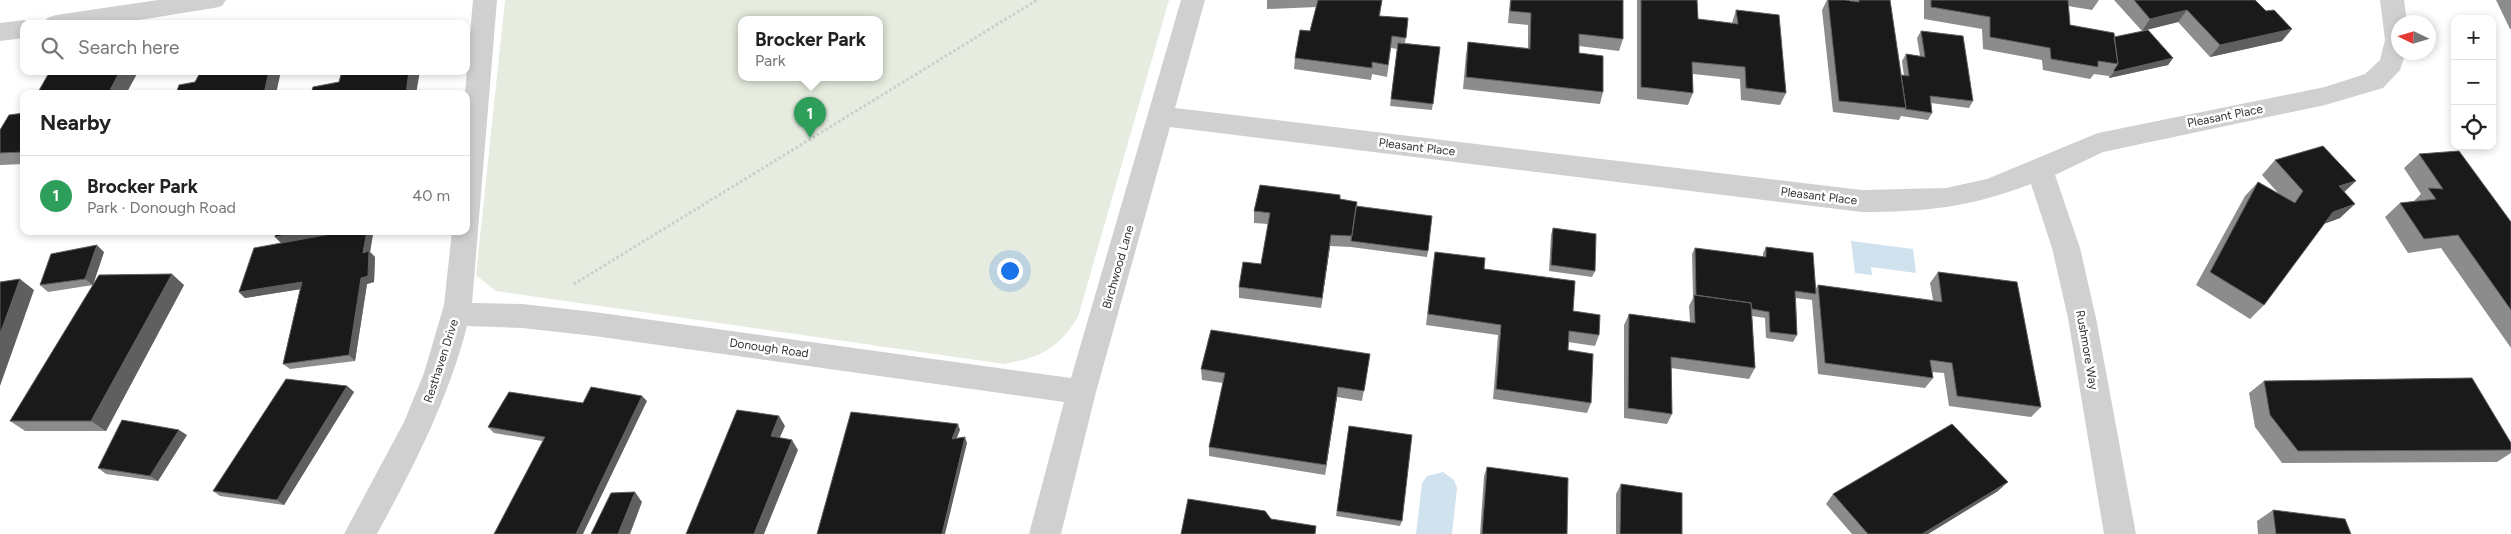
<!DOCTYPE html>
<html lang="en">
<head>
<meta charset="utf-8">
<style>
  :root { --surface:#fff; --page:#f2f2f2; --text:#222; --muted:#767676; --line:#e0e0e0; --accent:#e63946 }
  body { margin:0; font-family:Figtree,sans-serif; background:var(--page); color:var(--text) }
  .controls { position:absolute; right:15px; top:15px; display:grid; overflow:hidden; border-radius:10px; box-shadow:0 2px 8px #0003 }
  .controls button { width:45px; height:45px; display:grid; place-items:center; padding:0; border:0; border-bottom:1px solid var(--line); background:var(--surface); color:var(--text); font:25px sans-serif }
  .compass { position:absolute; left:2391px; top:15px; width:45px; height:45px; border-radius:50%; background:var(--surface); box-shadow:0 2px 8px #0003; rotate:274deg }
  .you { position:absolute; left:1009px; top:270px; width:18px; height:18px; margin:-12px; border:4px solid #fff; border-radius:50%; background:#1a73e8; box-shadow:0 0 0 8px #1a73e833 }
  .badge { display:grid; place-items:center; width:32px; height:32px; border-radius:50%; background:var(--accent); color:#fff; font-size:16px; font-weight:700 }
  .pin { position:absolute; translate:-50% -41px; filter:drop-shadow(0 1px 2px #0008) }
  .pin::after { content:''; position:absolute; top:26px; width:18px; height:15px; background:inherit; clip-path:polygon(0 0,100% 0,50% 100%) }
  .popup { position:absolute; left:738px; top:16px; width:145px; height:65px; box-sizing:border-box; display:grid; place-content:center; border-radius:10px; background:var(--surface); filter:drop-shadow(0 1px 4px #0005); font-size:16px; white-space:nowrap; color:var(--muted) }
  .popup b { font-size:19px; color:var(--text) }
  .popup::after { content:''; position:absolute; left:50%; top:100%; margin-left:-10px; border:10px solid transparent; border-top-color:var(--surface) }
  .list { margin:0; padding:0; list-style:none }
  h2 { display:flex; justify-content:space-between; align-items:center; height:65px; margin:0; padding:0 20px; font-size:21px }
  h2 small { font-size:16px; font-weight:400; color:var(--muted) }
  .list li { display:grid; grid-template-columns:32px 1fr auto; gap:15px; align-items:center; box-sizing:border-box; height:80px; padding:0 20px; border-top:1px solid var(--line) }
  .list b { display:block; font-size:19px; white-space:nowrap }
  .list p { margin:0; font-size:16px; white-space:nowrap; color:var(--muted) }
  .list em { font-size:16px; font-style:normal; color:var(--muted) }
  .icon { flex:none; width:28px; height:28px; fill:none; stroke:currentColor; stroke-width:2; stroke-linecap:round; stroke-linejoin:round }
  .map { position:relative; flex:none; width:2511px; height:534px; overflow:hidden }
  .search { position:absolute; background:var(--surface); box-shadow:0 2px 8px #0003; left:20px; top:20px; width:450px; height:55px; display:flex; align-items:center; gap:12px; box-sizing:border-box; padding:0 18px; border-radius:10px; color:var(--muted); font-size:19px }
  .panel { position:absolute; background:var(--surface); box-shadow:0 2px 8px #0003; left:20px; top:90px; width:450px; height:145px; border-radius:10px }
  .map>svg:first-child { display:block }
  .green { fill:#e6ecdf; fill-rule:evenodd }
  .water { fill:#cfe2ee }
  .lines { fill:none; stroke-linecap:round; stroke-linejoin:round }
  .path { stroke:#cdcdcd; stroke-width:3; stroke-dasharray:2.5 2.5; stroke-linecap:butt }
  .street { fill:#d0d0d0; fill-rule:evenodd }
  .wall { fill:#8c8c8c }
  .shaded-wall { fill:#5f5f5f }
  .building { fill:#1a1a1a; stroke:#5f5f5f }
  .labels { text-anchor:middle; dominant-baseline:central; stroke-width:5; stroke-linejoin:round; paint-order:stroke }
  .street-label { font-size:12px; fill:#333; stroke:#fff }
</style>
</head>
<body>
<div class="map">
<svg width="2511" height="534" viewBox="0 0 2511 534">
  <rect width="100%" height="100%" fill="#fff"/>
  <path class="green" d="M505,0H1169L1078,317C1057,350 1041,357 1004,364L496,291L476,275ZM741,19H879V77H741Z"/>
  <path class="water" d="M1851,241L1913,249L1916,273L1871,267L1872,275L1855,273Z
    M1443,472L1454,480L1457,488L1452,534H1416L1422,483L1427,476Z"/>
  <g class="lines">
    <path class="path" d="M574,284L1037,0"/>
    <path class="street" d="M158,0H226L222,6L214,8L114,24H44L47,18L56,15Z
      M473,0H497L472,303L522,304L594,312L1071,378L1181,0H1205L1175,108L1862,190L1946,188L1987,179L2098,133L2325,87L2365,74L2380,60L2385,40L2380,0H2404L2407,22H2398V52H2406L2400,70L2383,88L2325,105L2103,152L2055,175L2080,248L2096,318L2136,534H2104L2068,318L2052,248L2031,184C1971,207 1926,212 1862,212L1170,127L1096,392L1061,534H1029L1064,402L594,336L522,328L467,326C448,400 413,468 377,534H344L404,422L424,373L444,305L452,231H466L465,94Z
      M24,20L33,24H24V38L0,41V23Z"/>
  </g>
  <path class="wall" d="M1267,0H1382L1380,16L1408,18L1405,43L1440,47L1432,110L1390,106L1397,49L1391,48L1387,77L1372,74L1371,80L1294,69L1295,58L1310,31L1316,7L1267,9Z
    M1510,0H1623V39L1619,51L1579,46V53L1603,92L1600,104L1463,89L1466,54L1468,42L1528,48V25L1508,23Z
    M1637,0H1697L1698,19L1732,23L1736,10L1786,93L1780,105L1741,100L1740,79L1693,74V93L1688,105L1637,99Z
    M1827,0L1852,1V0H1890L1901,75L1904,76L1902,61L1906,54L1920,56L1917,38L1921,31L1973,101L1969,108L1931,103L1932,113L1928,120L1901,116L1899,120L1833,112L1822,10Z
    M1924,0H2099L2092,10L2068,6L2070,25L2114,37L2173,58L2168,65L2109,78V76L2094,74L2090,79L2043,70L2042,60L1983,49L1982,29L1924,19Z
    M2114,0H2255L2266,11L2282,41L2210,57L2178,22L2142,31Z
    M2496,0H2511V29H2510Z
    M24,113V164L0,165V130Z
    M2419,154L2511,222V348L2441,248L2408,253L2385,217L2400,203L2413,202L2421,194L2404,168Z
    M2275,160L2344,192L2340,218L2324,224L2264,305L2250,319L2196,285L2245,196L2258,182L2279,194L2262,175Z
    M1340,199L1356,206L1428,251L1427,257L1351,247L1330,246L1321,308L1239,298V287L1261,264L1268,224L1254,223V211Z
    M1553,228L1595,271L1592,277L1549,271L1551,235Z
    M276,231H371L373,234L370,252L375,257L374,282L367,284L355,361L290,369L283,364L300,289L245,298L239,292L281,243Z
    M1766,247L1815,290L1818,285L1933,300L1930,283L1938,272L2041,407L2031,417L1949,406L1944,373L1932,372L1933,378L1925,388L1818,374L1812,300L1796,298L1797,335L1793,342L1766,338L1765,318L1752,316L1755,368L1749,379L1671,368L1672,414L1667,424L1624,418V325L1629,314L1690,322L1689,306L1693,298L1692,254L1695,248L1763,257V253Z
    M104,252L93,284L184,285L106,431H25L10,421L93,285L48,292L40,285Z
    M1435,252L1484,269L1573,311L1599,335L1595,346L1568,342V350L1591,403L1587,413L1493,399L1498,335L1426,325L1433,263Z
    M1370,354L1362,401L1337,397L1325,475L1209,456V447L1223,383L1202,380L1201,369Z
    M2264,381L2511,443V453L2497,462L2282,463L2255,427L2249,393Z
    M347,386L354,392L284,505L220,496L213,491Z
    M647,401L542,441L494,433L488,427L583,403Z
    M1349,426L1402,521L1400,526L1336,516Z
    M187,435L158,481L106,474L98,468Z
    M1487,467L1567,534H1480L1484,476Z
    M1621,484L1682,534H1616V494Z
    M1998,491L1928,534H1852L1826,504L1833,494Z
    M2273,510L2351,534H2258L2257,521Z"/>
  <path class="shaded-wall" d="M2187,10L2178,22L2142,31L2150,19Z
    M2292,29L2282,41L2210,57L2220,45Z
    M2173,58L2168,65L2109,78L2114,72Z
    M120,71H137L138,72L126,94H108Z
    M269,71H281L276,94H264Z
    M409,71H420L416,94H406Z
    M2356,181L2341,195L2339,186Z
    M2355,204L2340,218L2318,226L2333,212Z
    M308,231H355L281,243L275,237Z
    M367,231H371L373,234L370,252L375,257L374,282L367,284L355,361L349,355Z
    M1331,235L1330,246L1321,308L1322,298Z
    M97,245L104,252L93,285L85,279Z
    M172,274L184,285L106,431L91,421Z
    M20,279L34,290L0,386V334Z
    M302,282L308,288L245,298L239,292Z
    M347,386L354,392L284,505L277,500Z
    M1338,387L1337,397L1325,475L1326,465Z
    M642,396L647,401L583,534H576Z
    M779,416L785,426L776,446L771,436Z
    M958,424L960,430L954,445L952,439Z
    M179,430L187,435L158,481L150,476Z
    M965,437L967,443L945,534H942Z
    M792,440L798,450L764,534H754Z
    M2008,482L1998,491L1928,534H1922Z
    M635,492L642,502L630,534H618Z"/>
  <path class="building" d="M1318,0H1382L1379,16L1408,18L1406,38L1392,36L1388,65L1372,62V68L1295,58L1300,30L1310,31Z
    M1511,0H1623V39L1579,34V53L1603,56V92L1466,77L1468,42L1530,49L1531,13L1510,11Z
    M1641,0H1697L1698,19L1738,24L1736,10L1779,15L1786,93L1746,88L1745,67L1692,62L1693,93L1641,87Z
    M1828,0H1845L1859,2V0H1890L1906,108L1839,101Z
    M1931,0H2068L2070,25L2114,33L2118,64L2098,61V67L2051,59L2050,48L1990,37V17L1931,7Z
    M2134,0H2255L2266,11L2274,10L2292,29L2220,45L2187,10L2150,19Z
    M2148,30L2173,58L2114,72V70L2118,64L2114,37Z
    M1921,31L1963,36L1973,101L1930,96L1932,113L1905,109L1906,108L1901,75L1909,76L1906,54L1925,57Z
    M1398,43L1440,47L1433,104L1391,99Z
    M50,71H120L108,94H37Z
    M201,71H269L264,94H176L179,85L195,82Z
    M342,71H409L406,94H311L313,87L339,82Z
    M24,113V152L0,153V130L9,115Z
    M2323,146L2356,181L2339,186L2355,204L2333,212L2264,305L2210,272L2258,182L2295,203L2303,191L2275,160Z
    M2459,151L2511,222V310L2458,235L2424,239L2400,203L2436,199L2428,188L2443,189L2419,154Z
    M1260,185L1340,195V199L1357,202L1352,236L1331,235L1322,298L1239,287L1243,262L1261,264L1270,213L1254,211Z
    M1356,206L1432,216L1428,251L1351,241Z
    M1553,228L1596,234L1595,271L1551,265Z
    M276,231H308L275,237Z
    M347,231H367L363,253L369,251L368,276L361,278L349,355L283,364L302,282L239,292L254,248Z
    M97,245L85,279L40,285L51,254Z
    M1766,247L1813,253L1816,294L1795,291L1797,335L1770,332L1769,312L1752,309L1751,303L1696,295L1695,248L1766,257Z
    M1435,252L1485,258L1484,269L1575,281L1573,311L1600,315L1599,335L1569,331L1568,350L1593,354L1591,403L1496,389L1501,325L1428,314Z
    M1938,272L2017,282L2041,407L1957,396L1952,363L1930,360L1933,378L1825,363L1818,285L1942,302Z
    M172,274L91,421H10L99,275Z
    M20,279L0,334V282Z
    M1694,295L1751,303L1755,368L1671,357L1672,414L1628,408L1629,314L1695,323Z
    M1211,330L1370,354L1364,391L1338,387L1326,465L1209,447L1225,373L1201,369Z
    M2472,378L2511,443V450L2298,451L2270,415L2264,381Z
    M286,379L347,386L277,500L213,491Z
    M591,387L642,396L576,534H494L545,437L488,427L509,392L583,403Z
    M737,410L779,416L771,436L792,440L754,534H686Z
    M851,412L958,424L952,439L965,437L942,534H817Z
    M122,420L179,430L150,476L98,468Z
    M1952,424L2008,482L1922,534H1868L1833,494Z
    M1349,426L1412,435L1402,521L1337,511Z
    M1487,467L1568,478L1567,534H1482Z
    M1621,484L1682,493V534H1620Z
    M635,492L618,534H591L611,493Z
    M1188,499L1265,511L1271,519L1316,526L1315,534H1181Z
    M2273,510L2345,519L2351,534H2276Z"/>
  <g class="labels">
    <g class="street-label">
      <text transform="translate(2225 116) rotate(-11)">Pleasant Place</text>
      <text transform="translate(1417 147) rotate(7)">Pleasant Place</text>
      <text transform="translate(1819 196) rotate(7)">Pleasant Place</text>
      <text transform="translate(1118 267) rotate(-74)">Birchwood Lane</text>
      <text transform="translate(769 348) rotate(8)">Donough Road</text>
      <text transform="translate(2087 350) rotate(80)">Rushmore Way</text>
      <text transform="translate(441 361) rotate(-72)">Resthaven Drive</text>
    </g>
  </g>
</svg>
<div class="controls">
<button>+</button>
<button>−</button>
<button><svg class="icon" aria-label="locate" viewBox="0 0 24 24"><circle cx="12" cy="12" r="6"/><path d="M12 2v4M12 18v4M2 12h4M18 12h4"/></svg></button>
</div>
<svg class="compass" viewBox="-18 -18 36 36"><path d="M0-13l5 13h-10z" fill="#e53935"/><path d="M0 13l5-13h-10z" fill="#767676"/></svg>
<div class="you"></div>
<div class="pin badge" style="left:810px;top:138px;background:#2e9e5b">1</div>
<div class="popup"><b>Brocker Park</b>Park</div>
<div class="search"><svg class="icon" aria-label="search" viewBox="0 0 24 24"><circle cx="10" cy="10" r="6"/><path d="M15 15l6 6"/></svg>Search here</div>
<section class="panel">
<h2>Nearby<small></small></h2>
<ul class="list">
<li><span class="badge" style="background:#2e9e5b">1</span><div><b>Brocker Park</b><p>Park · Donough Road</p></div><em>40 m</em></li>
</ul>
</section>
</div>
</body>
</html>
